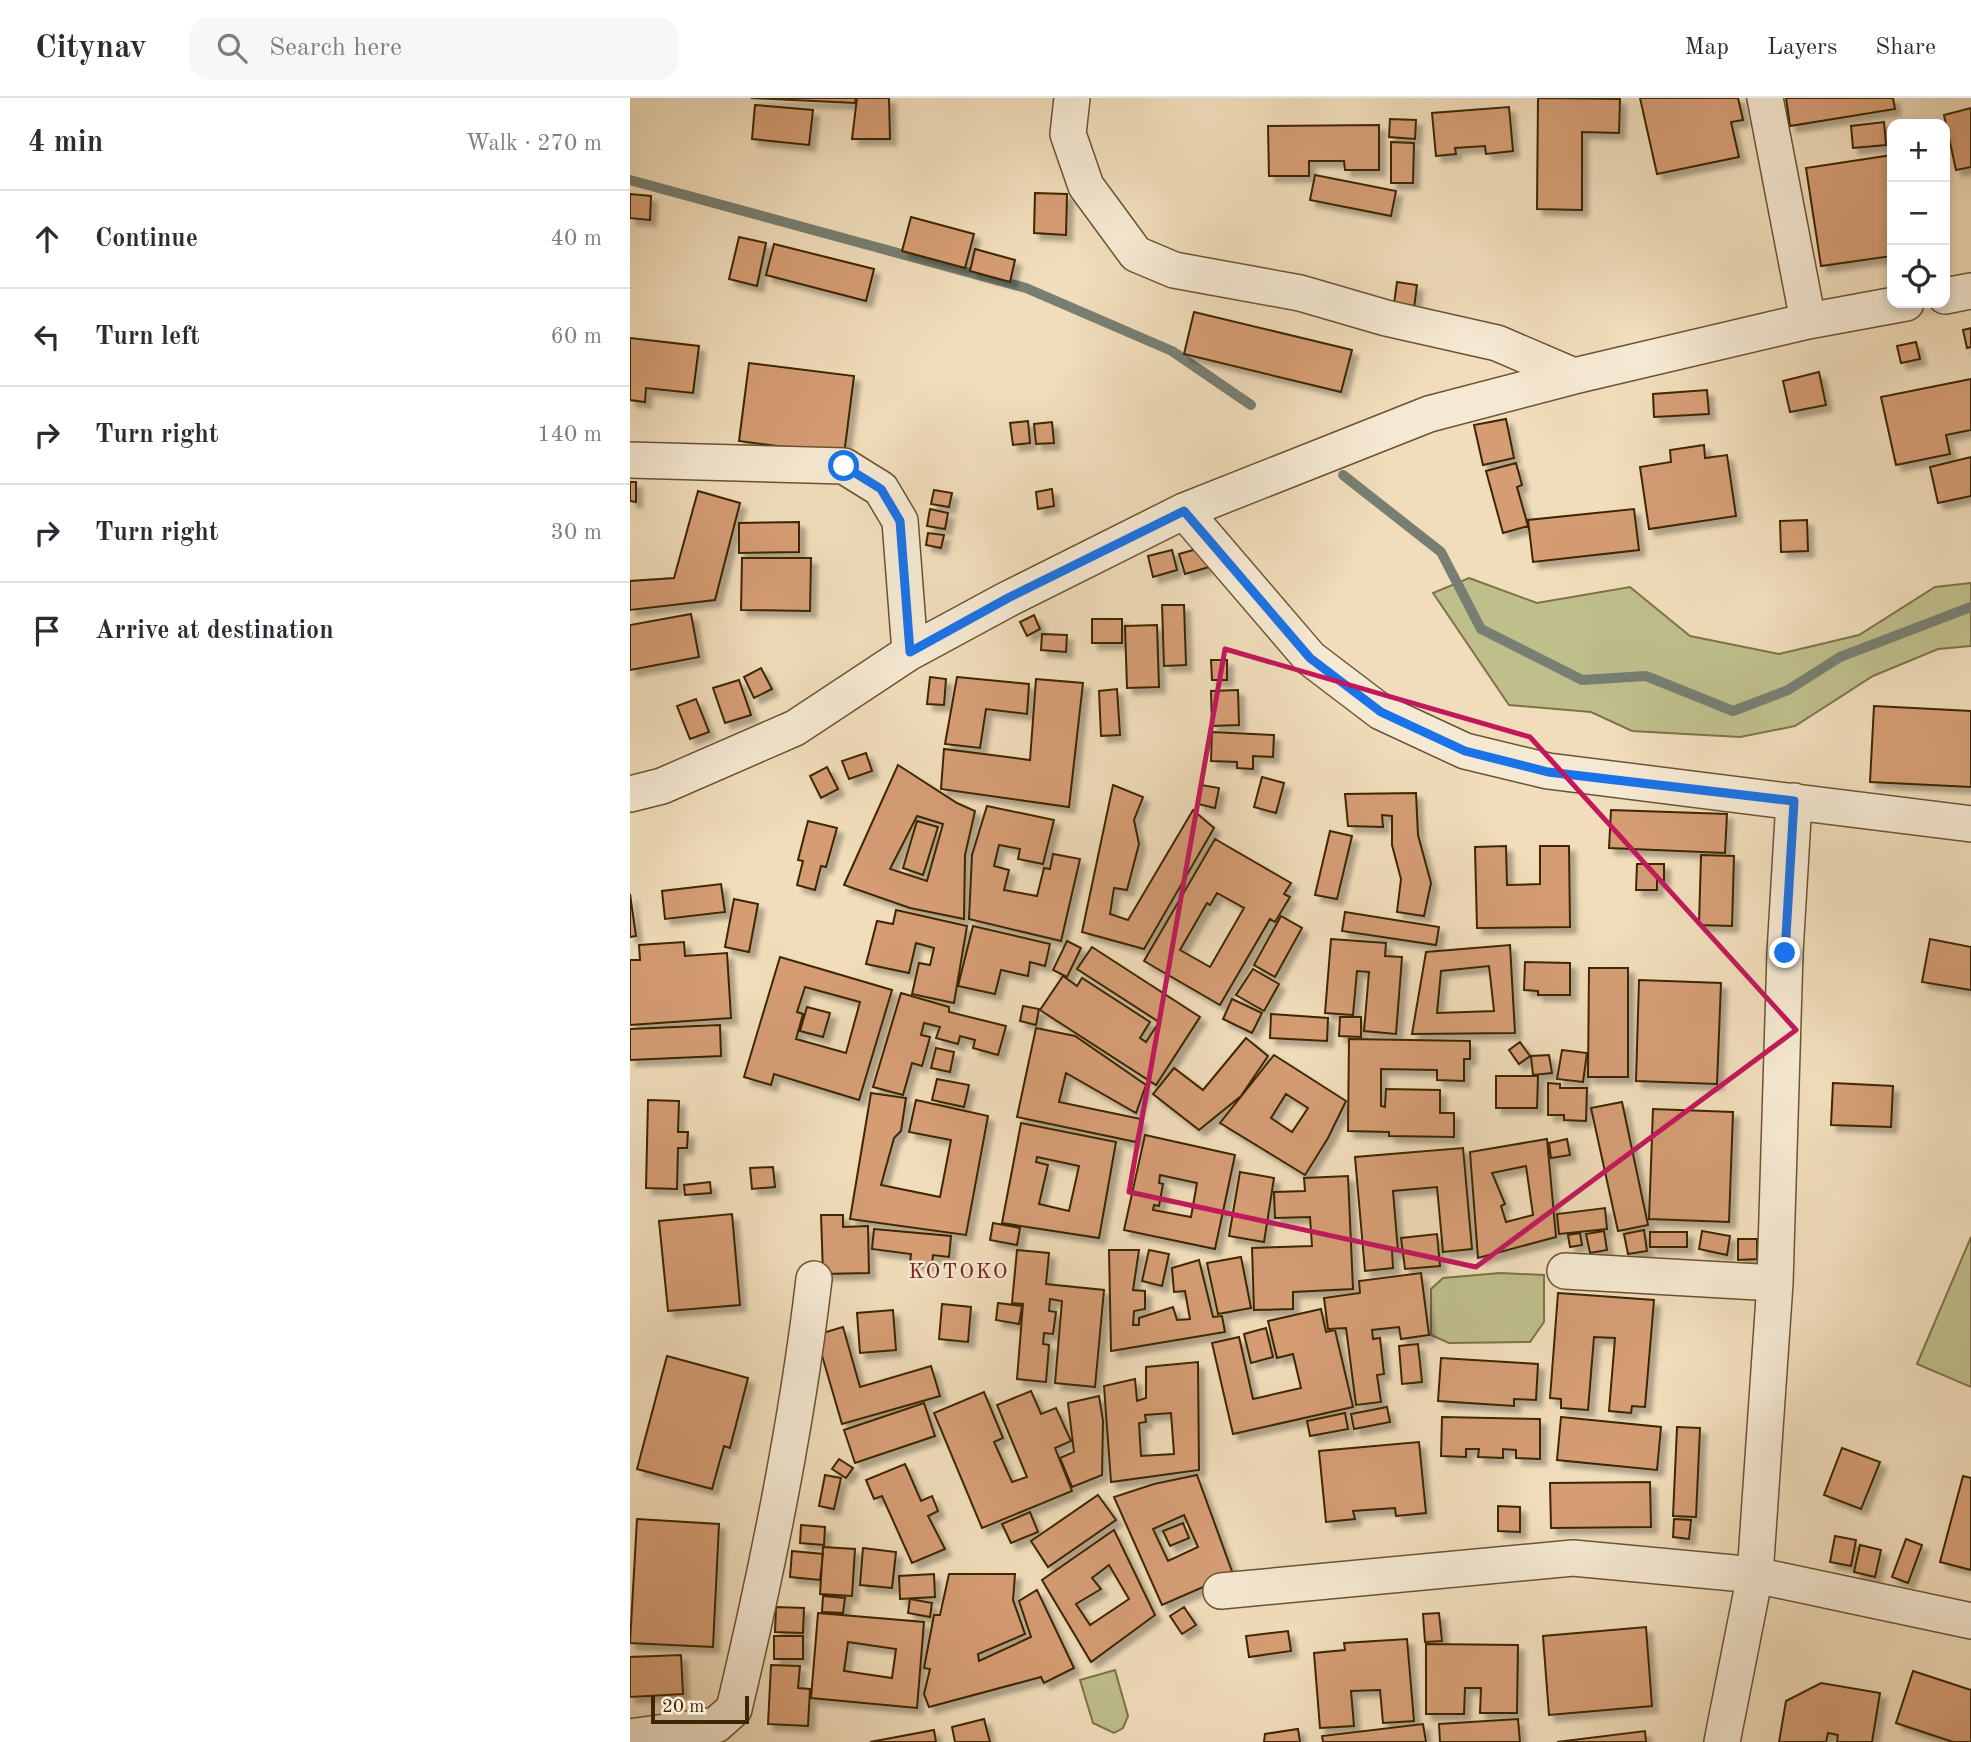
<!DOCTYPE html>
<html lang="en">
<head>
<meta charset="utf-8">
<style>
  :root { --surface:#fff; --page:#f7f7f7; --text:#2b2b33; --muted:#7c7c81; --line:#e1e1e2 }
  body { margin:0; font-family:"Old Standard TT",serif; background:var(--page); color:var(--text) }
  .controls { position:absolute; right:21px; top:21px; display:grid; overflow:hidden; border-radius:14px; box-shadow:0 4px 10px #0003 }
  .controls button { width:63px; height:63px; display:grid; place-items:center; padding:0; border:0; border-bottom:2px solid var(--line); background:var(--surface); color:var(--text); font:35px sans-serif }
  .scale { position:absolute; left:21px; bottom:18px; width:98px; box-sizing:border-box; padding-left:7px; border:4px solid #3c2703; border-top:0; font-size:19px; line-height:24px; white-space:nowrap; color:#3c2703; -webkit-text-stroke:5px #f6e9d3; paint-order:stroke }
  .stop { position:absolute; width:21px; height:21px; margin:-16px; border:5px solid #1a73e8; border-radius:50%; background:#fff }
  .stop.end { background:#1a73e8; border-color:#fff; box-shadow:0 2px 7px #0008 }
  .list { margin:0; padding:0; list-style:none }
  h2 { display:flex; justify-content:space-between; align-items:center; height:91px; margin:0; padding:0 28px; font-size:30px }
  h2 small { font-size:23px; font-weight:400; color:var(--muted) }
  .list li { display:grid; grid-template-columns:46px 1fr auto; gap:21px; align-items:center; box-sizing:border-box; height:98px; padding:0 28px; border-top:2px solid var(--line) }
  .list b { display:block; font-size:26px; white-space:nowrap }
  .list em { font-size:23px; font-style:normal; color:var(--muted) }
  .icon { flex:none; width:38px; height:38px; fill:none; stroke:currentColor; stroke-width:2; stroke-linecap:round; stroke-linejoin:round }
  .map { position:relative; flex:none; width:1341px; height:1644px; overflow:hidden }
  header { display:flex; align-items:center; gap:42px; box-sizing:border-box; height:98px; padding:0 35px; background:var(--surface); border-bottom:2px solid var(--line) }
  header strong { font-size:33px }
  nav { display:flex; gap:38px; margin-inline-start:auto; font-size:24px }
  .search { width:490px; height:63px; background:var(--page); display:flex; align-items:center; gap:18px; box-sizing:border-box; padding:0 24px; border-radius:21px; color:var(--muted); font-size:26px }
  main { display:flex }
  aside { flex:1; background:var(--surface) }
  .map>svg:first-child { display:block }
  .green { fill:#bfbf8c; stroke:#7e7348; stroke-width:2 }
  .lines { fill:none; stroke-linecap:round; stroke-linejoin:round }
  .stream { stroke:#787f72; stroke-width:10 }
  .building { fill:#d69d74; stroke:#3c2703; stroke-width:2; fill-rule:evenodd; filter:url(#shadow) }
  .street-casing { stroke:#695431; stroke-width:38 }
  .street { stroke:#f6e9d3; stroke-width:35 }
  .route { stroke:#1a73e8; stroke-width:9 }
  .marked { fill:none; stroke:#c2185b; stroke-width:5; stroke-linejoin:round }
  .labels { text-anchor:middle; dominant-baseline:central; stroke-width:5; stroke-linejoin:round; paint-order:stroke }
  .neighbourhood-label { font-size:21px; letter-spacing:2px; fill:#7a1f14; stroke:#f6e9d3 }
</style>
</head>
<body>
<header>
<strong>Citynav</strong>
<div class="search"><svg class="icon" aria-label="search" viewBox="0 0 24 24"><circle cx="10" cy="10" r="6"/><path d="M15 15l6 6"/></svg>Search here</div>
<nav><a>Map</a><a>Layers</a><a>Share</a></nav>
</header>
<main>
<aside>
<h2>4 min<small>Walk · 270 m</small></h2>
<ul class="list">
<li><svg class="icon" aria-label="ahead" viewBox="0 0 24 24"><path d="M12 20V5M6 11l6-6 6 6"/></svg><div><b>Continue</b></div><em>40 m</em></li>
<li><svg class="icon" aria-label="left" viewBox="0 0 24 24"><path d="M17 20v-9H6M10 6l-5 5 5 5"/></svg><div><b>Turn left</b></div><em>60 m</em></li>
<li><svg class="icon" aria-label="right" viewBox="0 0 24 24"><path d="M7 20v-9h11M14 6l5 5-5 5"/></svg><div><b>Turn right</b></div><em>140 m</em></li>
<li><svg class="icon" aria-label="right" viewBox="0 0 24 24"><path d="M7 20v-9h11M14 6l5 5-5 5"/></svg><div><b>Turn right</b></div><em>30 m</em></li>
<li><svg class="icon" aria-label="arrive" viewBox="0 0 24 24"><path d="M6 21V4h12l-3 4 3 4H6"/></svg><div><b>Arrive at destination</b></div></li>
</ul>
</aside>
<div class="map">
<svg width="1341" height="1644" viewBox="0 0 1341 1644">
  <defs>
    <filter id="shadow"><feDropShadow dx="6" dy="6" stdDeviation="2" flood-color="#0004"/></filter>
  </defs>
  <rect width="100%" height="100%" fill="#f1ddbb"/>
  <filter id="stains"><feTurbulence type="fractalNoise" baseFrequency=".00286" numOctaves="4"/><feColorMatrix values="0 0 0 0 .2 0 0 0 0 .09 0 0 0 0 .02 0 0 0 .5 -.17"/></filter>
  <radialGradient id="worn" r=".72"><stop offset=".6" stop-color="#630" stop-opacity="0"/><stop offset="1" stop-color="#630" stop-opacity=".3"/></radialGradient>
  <path class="green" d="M839,480L907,505L1000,489L1060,538L1149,556L1229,537L1305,489L1341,485V548L1308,551L1243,578L1165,628L1110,639L1002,633L961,614L879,607L803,495Z
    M1341,1139V1289L1287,1266Z
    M870,1175L914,1177V1224L900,1244L819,1245L801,1237V1191L813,1180Z
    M485,1572L498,1618L493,1630L484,1635L463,1625L450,1582Z"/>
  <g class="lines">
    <path class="stream" d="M0,82L396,190L542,253L621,307
      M713,377L811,454L851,531L952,582L1016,578L1103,613L1158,592L1210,559L1341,509"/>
  </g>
  <path class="building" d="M121,0H226L225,5Z
    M227,0H259L260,41H222Z
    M908,0L990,1L989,35L952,34V112L907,111Z
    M1010,0H1108L1113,22L1101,24L1109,59L1027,76Z
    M1156,0H1263L1265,11L1160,28Z
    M125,7L183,12L179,47L122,41Z
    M879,9L883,53L856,56L855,48L825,50L826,56L806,58L802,15Z
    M1341,10V69L1326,72L1314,17Z
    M760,21L786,22L785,41L759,39Z
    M1254,24L1256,47L1223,50L1221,28Z
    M749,27V72H715L714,63H679V78H639L638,28Z
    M761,44L784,45L783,85H761Z
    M1262,57V158L1191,168L1176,70Z
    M685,77L766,93L761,118L680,102Z
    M405,95L437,96L436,137L404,135Z
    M0,96L21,98L20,122L0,120Z
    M281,119L344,136L335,170L272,153Z
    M109,139L136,145L127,188L99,181Z
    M144,146L244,171L236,203L136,177Z
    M345,151L385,162L380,184L340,173Z
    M767,184L787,187L784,210L764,206Z
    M564,214L722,252L711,294L554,256Z
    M1341,230V249L1337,250L1333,232Z
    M0,240L69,248L63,295L16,290L15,304L0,302Z
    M1286,244L1290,261L1271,265L1267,248Z
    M119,265L224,278L214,357L109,343Z
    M1189,274L1196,307L1160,314L1153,283Z
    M1341,281V332L1316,337L1320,356L1266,367L1251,299Z
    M1077,292L1079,316L1024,319L1023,296Z
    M876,321L884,360L853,367L844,327Z
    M398,323L400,345L383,347L380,325Z
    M422,324L424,345L406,346L404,326Z
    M1074,347L1075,360L1097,357L1106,418L1019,431L1010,369L1041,364L1040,352Z
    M1341,359V398L1308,405L1300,369Z
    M886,365L892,387L887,389L898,428L873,435L856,373Z
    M0,384H6V404L0,403Z
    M422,391L424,408L408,411L406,394Z
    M304,392L322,395L319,409L301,406Z
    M68,393L110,405L85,502L0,512V483L44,480Z
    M300,411L318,415L315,431L297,428Z
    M1004,411L1009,452L903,464L898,422Z
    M1177,422L1178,453L1151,454L1150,423Z
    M169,424V454L109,455V425Z
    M298,435L314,437L311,450L296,447Z
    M574,449L579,469L555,476L549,456Z
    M542,452L547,472L523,479L518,458Z
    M112,460H181L180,513L111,512Z
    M532,507H554L556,567L534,568Z
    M61,516L69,559L0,572V527Z
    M404,517L410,531L397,538L390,524Z
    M462,521H492V545H462Z
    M527,527L529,589L497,590L495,528Z
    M412,536L437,537L436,554L411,552Z
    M581,562H597V582H582Z
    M131,570L142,591L124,600L114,579Z
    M300,579L316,581L314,607L297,606Z
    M327,579L399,586L397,616L356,611L350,650L315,646Z
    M406,581L453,585L439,709L311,691L314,651L400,662Z
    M109,582L121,617L95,625L83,590Z
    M487,591L490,637L471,638L469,593Z
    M608,592L609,627L582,628L581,593Z
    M66,601L79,634L60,641L47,608Z
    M1244,608L1341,613V689L1240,684Z
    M582,634L644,637L643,659L623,658V671L607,670V664L581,663Z
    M236,655L242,673L219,681L212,663Z
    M268,667L327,705L345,713L335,757L334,821L280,810L214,787ZM287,718L313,726L297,783L260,771Z
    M197,669L208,691L191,700L180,678Z
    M632,679L654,685L646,715L624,709Z
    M483,687L513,699L504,722L509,746L497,792L484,790L480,816L498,822L563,712L584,730L514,851L452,834Z
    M571,687L589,690L585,710L568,706Z
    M786,695L788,737L801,785L794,818L767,814L771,781L762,747V718L752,717L753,729L718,728L715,696Z
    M357,708L424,722L413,766L388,761L390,751L369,747L364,768L379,772L374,792L407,798L414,770L420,771L423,756L450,761L431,843L339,821L342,757Z
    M981,712L1097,716L1095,755L979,750Z
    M178,723L207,730L196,769L191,768L185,792L167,787L173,763L168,762Z
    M287,723L308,729L293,777L273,770Z
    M700,733L722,738L707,801L685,797Z
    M585,741L661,785L654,796L660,799L645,824L640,821L590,907L514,863ZM587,795L614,810L580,869L550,852L577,805L580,807Z
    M876,748L877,787L910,786V748H939L940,829L847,830L845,749Z
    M1071,757L1104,758L1102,828L1069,827Z
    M1007,766H1034V782H1027V792H1006Z
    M91,786L95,814L35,821L32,793Z
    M0,796L6,838L0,839Z
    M104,801L128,806L119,854L95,849Z
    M266,812L337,828L324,905L282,896L289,865L300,867L304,850L286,845L279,875L236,866L247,823L263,826Z
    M715,814L809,829L806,847L712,833Z
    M651,818L672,830L645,879L624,867Z
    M343,828L420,846L415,868L400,864L398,878L371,872L365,896L328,888Z
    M701,841L756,845L755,858L772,859L766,936L734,933L739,874L727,873L723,917L695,915Z
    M1300,841L1341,849V892L1292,884Z
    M437,843L451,850L437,879L423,872Z
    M54,844L55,858L97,855L101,920L0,927V862H10L9,847Z
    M880,847L885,935L782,936L796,854ZM859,868L864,913L807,915L811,873Z
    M462,849L570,919L526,987L410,912L433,878L447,888L452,880L520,924L510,940L516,944L529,924L447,871Z
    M150,859L262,892L229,1002L144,976L141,987L114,979ZM175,889L230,904L216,955L166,941L173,916L167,914Z
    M895,864L940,865V897H908V893L894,892Z
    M959,870H998V979H958Z
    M623,871L649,886L634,913L606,897Z
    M1009,882L1091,885L1087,986L1006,983Z
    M271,895L319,909V914L376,928L368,957L343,950L345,942L330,938L328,946L306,940L310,929L294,925L291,937L300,939L292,968L282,965L273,997L243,989Z
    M602,901L632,915L622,935L593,921Z
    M393,908L409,911L406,927L390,923Z
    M177,909L200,915L193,939L170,933Z
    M641,916L698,920L697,943L640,940Z
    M710,919H731V939L709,938Z
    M90,927L91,958L0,962V931Z
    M406,930L445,938L516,987L506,1015L436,975L429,1004L511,1021L506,1044L387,1019Z
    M616,940L638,958L611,998L569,1032L523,996L544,970L573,992Z
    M719,941L840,943V961H834V983L807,982V972L751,971V1008L755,1009L756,991L810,992V1015H824V1039L759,1038V1034L718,1033Z
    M890,944L900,958L889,966L879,952Z
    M306,950L324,954L320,974L301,970Z
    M932,952L957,955L953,984L927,981Z
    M644,957L716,1003L698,1040L675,1077L590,1025ZM656,996L678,1010L662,1034L641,1020Z
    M919,957L922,975L903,977L901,958Z
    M866,978H908L907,1010H866Z
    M307,981L339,987L334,1009L302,1002Z
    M918,985L930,986V990H957L956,1023L934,1022V1017H918Z
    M1203,985L1263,988L1261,1029L1201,1027Z
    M241,995L276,1000L271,1033L264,1040L251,1087L310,1099L321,1042L279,1034L286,1002L358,1018L336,1137L220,1121Z
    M18,1002L49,1003L48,1034H58L57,1050H48L47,1091L16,1090Z
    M992,1004L1018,1127L988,1133L961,1010Z
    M1023,1011L1103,1014L1099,1124L1019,1121Z
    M391,1025L486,1044L469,1140L372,1125ZM407,1059L449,1068L439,1113L409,1106L418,1067L406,1064Z
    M515,1037L605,1057L585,1151L494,1132ZM530,1077L567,1085L561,1119L523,1112L524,1107L529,1108L533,1086L529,1085Z
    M917,1041L926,1139L848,1160L840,1054ZM896,1068L903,1117L876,1124L871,1108L875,1106L862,1075Z
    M937,1041L940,1057L921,1060L919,1045Z
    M833,1050L842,1151L813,1154L807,1089L763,1093L768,1153H762L763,1170L735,1173L725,1059Z
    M143,1069L145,1089L122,1091L120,1070Z
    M610,1074L644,1080L634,1144L599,1138Z
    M718,1078L723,1191L663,1194V1211L624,1212L622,1150L682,1148L680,1119L645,1120L644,1094L675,1093L674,1080Z
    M80,1084L81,1095L55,1097L54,1087Z
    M975,1110L977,1131L929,1136L927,1116Z
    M102,1116L110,1207L38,1213L29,1123Z
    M191,1117H213V1129L238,1128L239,1175L193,1176Z
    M363,1125L390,1130L387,1147L360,1142Z
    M244,1131L321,1138L319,1159L303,1157L302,1167L280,1165L281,1156L242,1151Z
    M1014,1132L1017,1153L998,1156L994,1136Z
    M974,1133L977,1152L960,1155L956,1136Z
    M1072,1133L1100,1138L1097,1157L1069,1151Z
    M1020,1134H1057V1149H1020Z
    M950,1135L952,1147L940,1149L938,1137Z
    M807,1136L810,1168L775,1171L771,1140Z
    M1108,1141H1127V1161L1108,1162Z
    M387,1152L419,1155L416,1186L474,1192L465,1289L425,1285L432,1203L420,1201L419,1213L426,1214L423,1236L414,1235L413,1246L419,1247L416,1284L387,1281L393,1206L382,1205Z
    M479,1152H509L503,1192L515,1193V1211L504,1213L503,1227H509V1220L543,1209L547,1222L560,1221L555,1193L544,1194L542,1170L569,1162L583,1219L592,1218L595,1234L481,1253Z
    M519,1152L539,1156L532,1188L512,1183Z
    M611,1159L621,1210L588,1216L577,1165Z
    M791,1175L799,1237L771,1241L769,1229L742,1232L743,1241L750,1240L754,1276L747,1277L751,1304L726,1307L716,1230L698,1231L694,1200L730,1195L729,1183Z
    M928,1195L1024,1202L1015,1309L1002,1308L1001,1315L979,1313L985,1240L964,1239L958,1312L931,1310V1301L920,1300Z
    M368,1205L392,1208L389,1226L366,1222Z
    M312,1206L341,1209L338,1244L309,1241Z
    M691,1211L696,1234L705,1232L723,1309L603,1336L582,1245L609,1239L623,1301L671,1290L663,1256L647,1260L638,1223Z
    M263,1212L266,1252L230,1255L227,1215Z
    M213,1229L230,1289L301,1268L310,1298L212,1326L186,1237Z
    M636,1230L643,1259L621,1265L614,1236Z
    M788,1246L792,1284L772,1286L769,1248Z
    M37,1258L118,1280L100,1350L94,1348L82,1391L7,1371Z
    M811,1260L908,1266L906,1302L884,1301V1308L808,1303Z
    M568,1264L569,1372L481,1384L474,1288L505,1281L507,1303L516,1300V1269ZM541,1315L544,1356L511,1358L509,1325L516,1324L515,1317Z
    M401,1293L411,1316L426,1310L441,1343L425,1350L442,1393L352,1430L304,1315L354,1294L373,1340L364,1344L382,1384L397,1379L367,1307Z
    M469,1298L473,1323L472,1377L442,1389L430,1360L444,1354L438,1305Z
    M294,1305L305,1338L225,1365L214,1332Z
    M757,1309L760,1324L724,1331L721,1316Z
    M715,1315L718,1331L680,1338L677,1323Z
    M812,1319L910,1321V1361L886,1360V1352L873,1351V1360L848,1359L849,1351H836V1359L811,1358Z
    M931,1319L1031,1329L1027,1372L927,1362Z
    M1047,1329L1070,1330L1066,1419L1043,1418Z
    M789,1344L796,1415L766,1418L765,1410L723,1413L725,1421L696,1424L689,1353Z
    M1212,1350L1250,1364L1231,1411L1194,1397Z
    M209,1361L223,1370L216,1380L202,1371Z
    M275,1366L291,1403L302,1398L308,1413L298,1418L315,1451L282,1465L252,1398L244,1401L236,1382Z
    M195,1377L211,1380L204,1411L189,1408Z
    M567,1377L603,1476L532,1507L484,1399L524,1386ZM554,1417L568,1449L538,1463L523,1431Z
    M1333,1378L1341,1380V1472L1310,1464Z
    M1020,1384L1021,1429L921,1430L920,1385Z
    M468,1397L486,1422L418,1469L401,1443Z
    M868,1408L890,1409V1434L868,1433Z
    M400,1414L408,1434L381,1445L372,1426Z
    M7,1421L89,1426L83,1549L0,1545Z
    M1044,1421L1061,1422L1059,1441L1043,1439Z
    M553,1425L559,1440L540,1448L533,1433Z
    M171,1427L195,1429L194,1447L170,1445Z
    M484,1432L525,1517L461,1564L412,1482ZM479,1467L499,1501L460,1527L446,1506L471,1491L462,1480Z
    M1205,1438L1226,1442L1221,1468L1200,1464Z
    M1276,1441L1292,1447L1278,1485L1262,1479Z
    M1230,1447L1251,1452L1245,1479L1224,1474Z
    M193,1449L225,1451L222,1498L190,1496Z
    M233,1450L266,1454L262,1490L230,1487Z
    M162,1453L193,1456L190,1482L160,1479Z
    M304,1476L305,1499L270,1501L269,1478Z
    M319,1476H385L383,1502L395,1536L348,1556L349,1563L401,1539L389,1503L407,1492L444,1570L414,1585L411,1579L299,1609L294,1596L300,1571L294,1570L304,1517H310Z
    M193,1498L215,1500L213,1515L192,1514Z
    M280,1501L302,1505L300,1519L278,1515Z
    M146,1509L174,1510L173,1535L145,1534Z
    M554,1509L566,1527L552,1536L540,1518Z
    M188,1515L294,1524L287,1610L181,1600ZM218,1544L266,1551L262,1580L214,1573Z
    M809,1515L812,1543L795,1544L793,1516Z
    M1016,1529L1022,1608L919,1617L913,1538Z
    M658,1533L661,1553L619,1559L616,1538Z
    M144,1538H173V1561H144Z
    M777,1541L784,1623L753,1625L750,1592L721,1593L724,1628L690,1630L684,1555L715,1552L714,1545Z
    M796,1546L888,1547L887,1615H850L851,1590H835L834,1616H796Z
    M51,1557L53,1596L0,1599V1559Z
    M141,1567L170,1568L168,1590L180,1591L178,1628L138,1626Z
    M1283,1573L1341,1592V1644H1323L1266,1625Z
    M1191,1585L1250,1595L1242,1644H1207L1208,1637L1198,1635L1196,1644H1149L1156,1603Z
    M354,1621L360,1644H325L322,1629Z
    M888,1621L890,1644H810L809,1626Z
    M793,1626L796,1644H693L692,1638Z
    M668,1631L670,1644H634L635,1636Z
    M304,1632L306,1644H240Z
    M1015,1633L1016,1644H927Z"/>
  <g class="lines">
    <defs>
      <path id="street" d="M442,0L438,36L456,88L506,156L544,172L670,195L756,220L867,245L944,278
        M1135,0L1178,223
        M1315,198L1341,193
        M0,362L214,368L251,391L270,423L280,554
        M554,413L680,560L751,614L835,653L918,673L1341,726
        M0,696L32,688L165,630L280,554L378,501L554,413L799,316L944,278L1178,223L1276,205
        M935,1173L1145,1185
        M591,1493L943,1460L1125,1477L1341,1523
        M0,1639L86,1627L104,1611C138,1469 167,1327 184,1181
        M1092,1644L1125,1477L1145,1185L1155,855L1164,703"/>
    </defs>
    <use href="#street" class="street-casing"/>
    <use href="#street" class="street"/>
  </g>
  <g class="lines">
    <path class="route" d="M214,368L251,391L270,423L280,554L378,500L554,413L680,560L751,614L835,653L918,674L1164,703L1155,855"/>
  </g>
  <path class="marked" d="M595,551L900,639L1166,932L846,1169L499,1094Z"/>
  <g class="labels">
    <g class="neighbourhood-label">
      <text x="329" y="1174">KOTOKO</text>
    </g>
  </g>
  <rect width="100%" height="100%" filter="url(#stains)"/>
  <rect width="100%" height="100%" fill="url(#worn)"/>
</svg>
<div class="controls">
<button>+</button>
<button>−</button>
<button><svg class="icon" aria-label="locate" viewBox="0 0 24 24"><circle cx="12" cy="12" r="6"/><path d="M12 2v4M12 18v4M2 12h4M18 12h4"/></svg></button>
</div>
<div class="scale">20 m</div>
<div class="stop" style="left:214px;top:368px"></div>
<div class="stop end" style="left:1155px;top:855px"></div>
</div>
</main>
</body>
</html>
